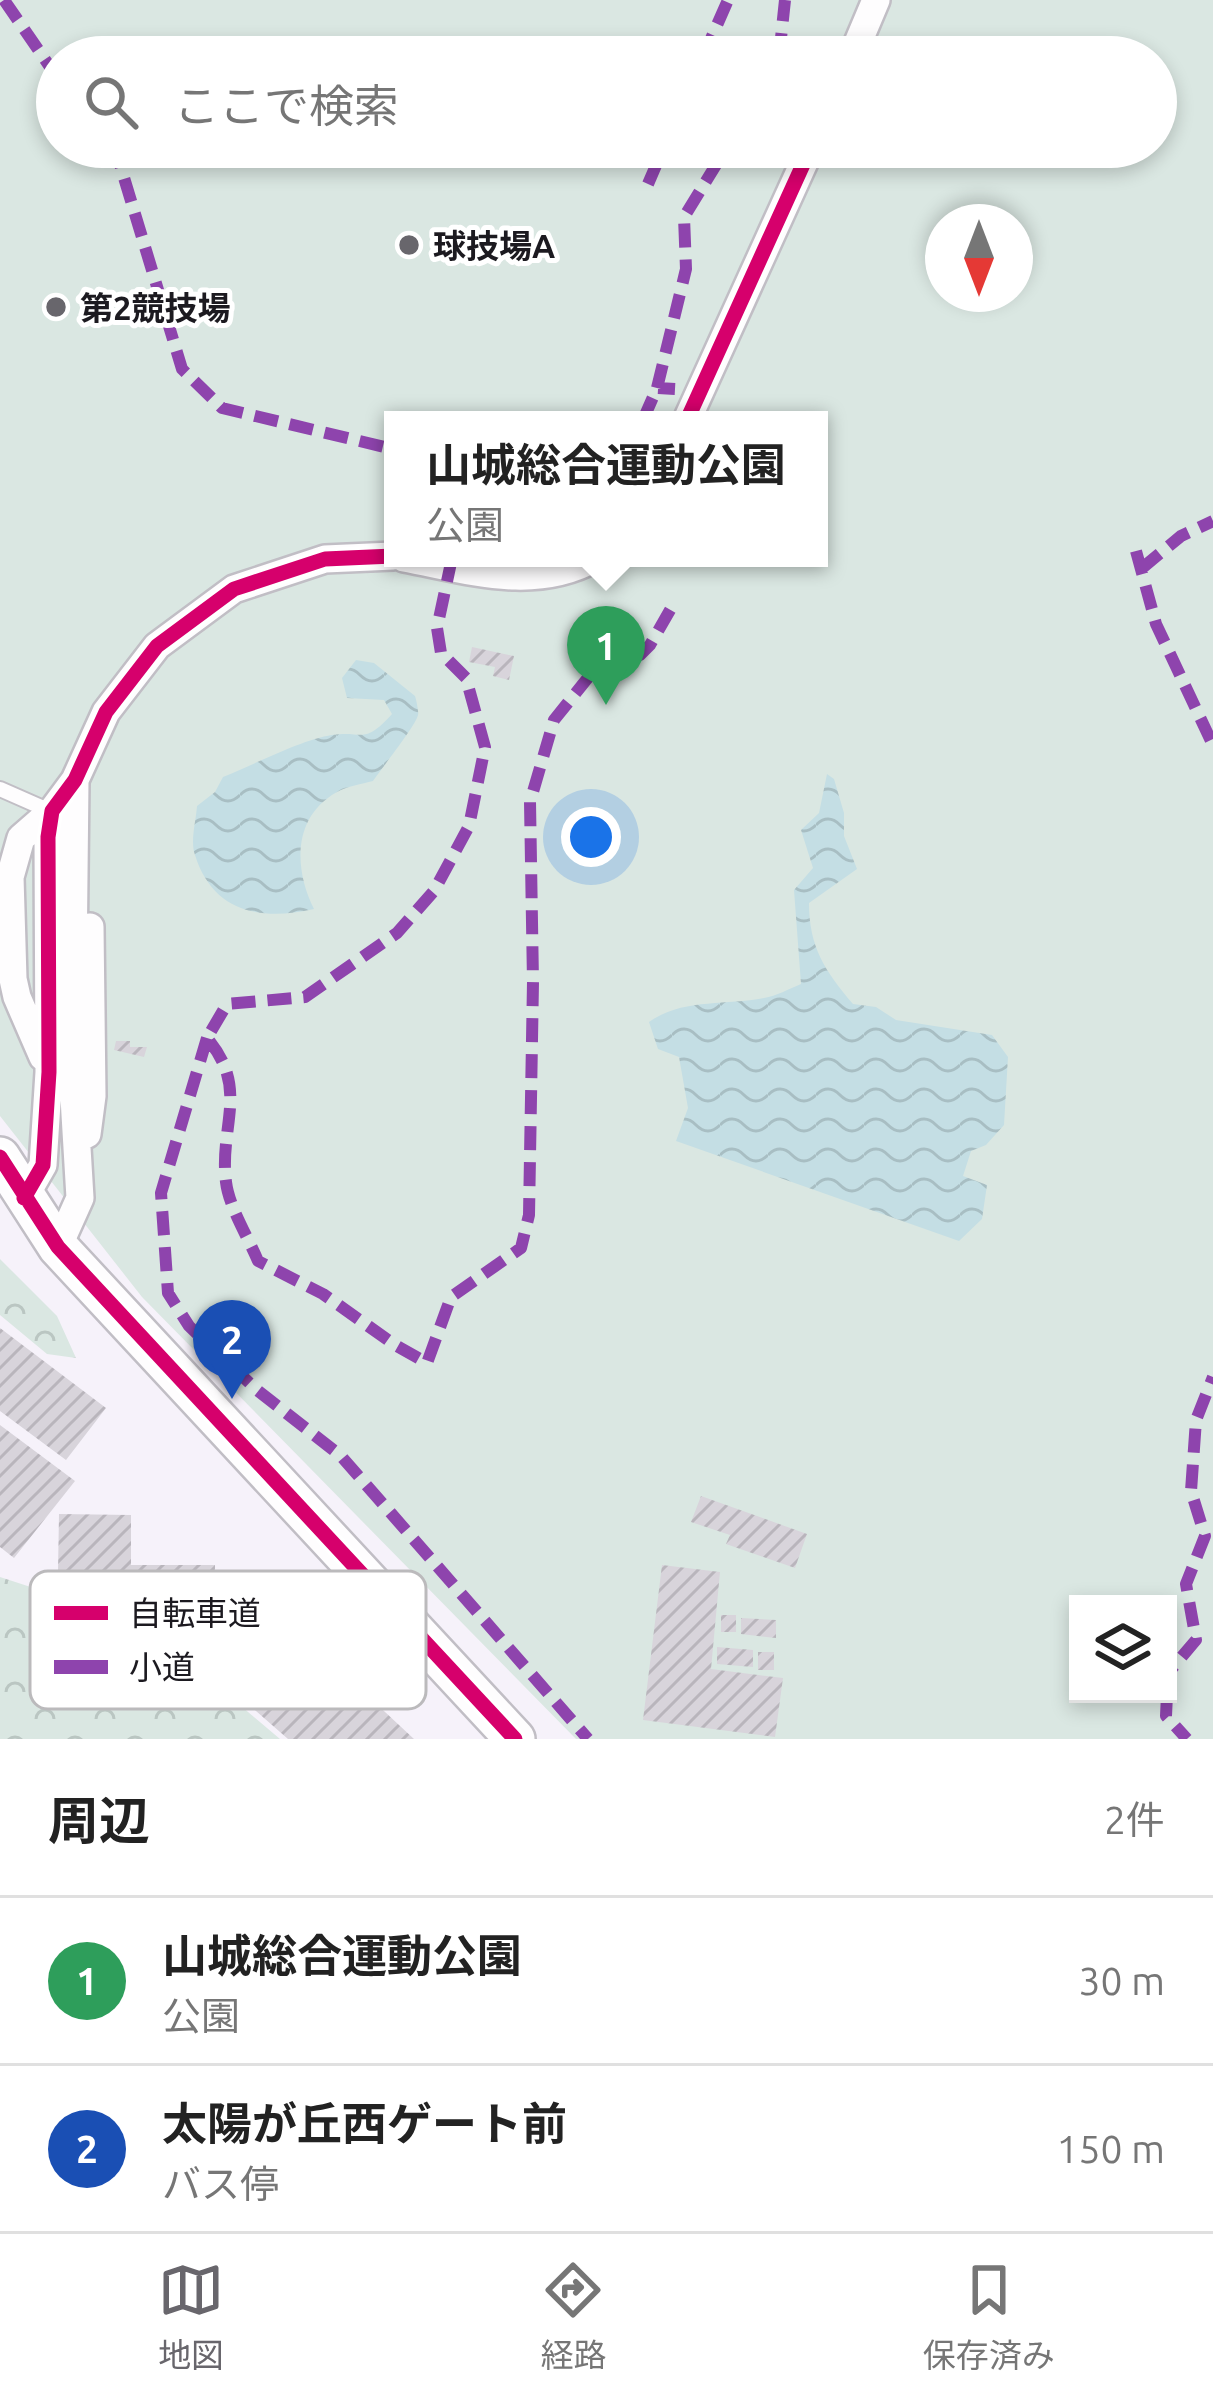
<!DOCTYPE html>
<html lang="ja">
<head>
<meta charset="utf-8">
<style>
  :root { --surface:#fff; --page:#f2f2f2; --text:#222; --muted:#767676; --line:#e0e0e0; --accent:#68666c }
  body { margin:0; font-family:Ubuntu,"Noto Sans JP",sans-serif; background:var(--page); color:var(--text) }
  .controls { position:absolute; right:36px; bottom:36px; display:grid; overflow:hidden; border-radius:0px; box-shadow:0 6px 18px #0003 }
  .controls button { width:108px; height:108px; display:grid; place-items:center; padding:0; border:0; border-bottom:3px solid var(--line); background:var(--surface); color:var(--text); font:60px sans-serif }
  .compass { position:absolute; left:925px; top:204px; width:108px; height:108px; border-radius:50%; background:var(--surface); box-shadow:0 6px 18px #0003; rotate:180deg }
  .you { position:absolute; left:591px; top:837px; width:42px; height:42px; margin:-30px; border:9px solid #fff; border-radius:50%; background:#1a73e8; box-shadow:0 0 0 18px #1a73e833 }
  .badge { display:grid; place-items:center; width:78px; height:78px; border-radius:50%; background:var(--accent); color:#fff; font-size:39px; font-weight:700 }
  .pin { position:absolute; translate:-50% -99px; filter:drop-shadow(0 3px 6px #0008) }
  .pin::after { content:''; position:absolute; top:63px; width:42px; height:36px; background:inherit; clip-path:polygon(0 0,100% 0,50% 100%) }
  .popup { position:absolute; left:384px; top:411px; width:444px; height:156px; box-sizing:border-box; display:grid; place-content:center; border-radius:0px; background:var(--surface); filter:drop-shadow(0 3px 9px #0005); font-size:39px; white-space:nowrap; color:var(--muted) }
  .popup b { font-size:45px; color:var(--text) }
  .popup::after { content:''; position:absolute; left:50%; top:100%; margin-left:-24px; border:24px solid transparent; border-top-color:var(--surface) }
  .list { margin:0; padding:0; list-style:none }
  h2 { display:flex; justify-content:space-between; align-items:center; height:156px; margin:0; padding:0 48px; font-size:51px }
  h2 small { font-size:39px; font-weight:400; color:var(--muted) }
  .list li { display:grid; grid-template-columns:78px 1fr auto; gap:36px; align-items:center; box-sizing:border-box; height:168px; padding:0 48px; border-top:3px solid var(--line) }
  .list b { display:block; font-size:45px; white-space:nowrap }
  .list p { margin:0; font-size:39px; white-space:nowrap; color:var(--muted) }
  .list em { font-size:39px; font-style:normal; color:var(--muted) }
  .icon { flex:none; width:66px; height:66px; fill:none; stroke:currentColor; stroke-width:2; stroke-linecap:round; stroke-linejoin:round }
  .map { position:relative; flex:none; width:1213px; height:1739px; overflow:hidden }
  .search { position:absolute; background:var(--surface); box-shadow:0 6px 18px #0003; left:36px; right:36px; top:36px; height:132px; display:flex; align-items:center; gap:30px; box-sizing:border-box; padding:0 42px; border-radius:66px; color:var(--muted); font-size:45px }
  .sheet { height:492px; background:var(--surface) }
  nav { display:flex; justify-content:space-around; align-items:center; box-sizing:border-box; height:168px; border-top:3px solid var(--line); background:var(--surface); font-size:33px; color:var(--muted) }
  nav a { display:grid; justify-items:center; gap:6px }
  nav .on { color:var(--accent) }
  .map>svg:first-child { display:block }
  .forest { fill:url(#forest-crowns) }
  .park { fill:#dae7e2; fill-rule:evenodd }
  .water { fill:url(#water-waves) }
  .building { fill:url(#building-hatch) }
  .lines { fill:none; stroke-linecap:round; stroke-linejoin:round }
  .lane-casing { stroke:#c1bec5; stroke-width:18 }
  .street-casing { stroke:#c1bec5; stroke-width:32 }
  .secondary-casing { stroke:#c1bec5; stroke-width:44 }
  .lane { stroke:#fefdfe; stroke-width:14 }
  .street { stroke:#fefdfe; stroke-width:27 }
  .secondary { stroke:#fefdfe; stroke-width:39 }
  .quiet { stroke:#8e44ad; stroke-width:12; stroke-dasharray:24 12; stroke-linecap:butt }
  .cycleway-casing { stroke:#fff; stroke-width:22 }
  .cycleway { stroke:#d6006c; stroke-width:15 }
  .poi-dot { fill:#68666c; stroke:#fff; stroke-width:4.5 }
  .labels { text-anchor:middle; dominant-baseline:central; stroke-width:10; stroke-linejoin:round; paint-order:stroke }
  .poi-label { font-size:33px; font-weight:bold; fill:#1c1a20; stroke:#fff; text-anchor:start }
  .key { fill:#fff; stroke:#bbbabc; stroke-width:3 }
  .key-label { font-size:33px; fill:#1c1a20 }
</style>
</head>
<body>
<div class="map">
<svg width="1213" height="1739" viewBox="0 0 1213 1739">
  <defs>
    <pattern id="forest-crowns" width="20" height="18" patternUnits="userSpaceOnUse" patternTransform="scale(3)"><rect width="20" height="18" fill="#dae7e2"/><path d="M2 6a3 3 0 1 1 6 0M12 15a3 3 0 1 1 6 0" fill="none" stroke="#bac6c2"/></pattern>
    <pattern id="water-waves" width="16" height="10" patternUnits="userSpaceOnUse" patternTransform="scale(3)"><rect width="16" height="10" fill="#c4dee4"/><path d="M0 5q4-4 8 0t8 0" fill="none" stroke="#a8bec3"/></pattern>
    <pattern id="building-hatch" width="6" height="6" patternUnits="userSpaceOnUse" patternTransform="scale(3)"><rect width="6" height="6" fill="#d8d4db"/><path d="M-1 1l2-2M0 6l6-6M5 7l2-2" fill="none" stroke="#b9b5bc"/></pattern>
  </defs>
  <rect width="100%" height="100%" fill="#f6f2fa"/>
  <path class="forest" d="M0,1259L57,1316L76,1358L47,1354L0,1315Z
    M0,1577L49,1593L76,1650L114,1659L188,1661L280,1739H0Z"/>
  <path class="park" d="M0,0H1213V1739H576L142,1297L0,1116ZM57,57H1156V147H57ZM943,222H1015V294H943ZM393,420H819V558H393ZM1078,1604H1168V1694H1078Z"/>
  <path class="water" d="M356,660L374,663L415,696C416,699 419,712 418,715C416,725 382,768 373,781C362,784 347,786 337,792C292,817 294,869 314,909C262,921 213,913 195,855C190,841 196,821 197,806L215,792L223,777C253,765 303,739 332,735C364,730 363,746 392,714L384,700L347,698L342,678Z
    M827,774L834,779L844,813V836L857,869L809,903C809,947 825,971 853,1004L876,1007L896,1020L992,1035L1008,1057L1004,1125L986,1145L971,1151L963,1176L987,1185L982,1219L959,1241L676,1141L688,1108L679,1057L658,1049L649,1022C683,998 724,1006 764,998C776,996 789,989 801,984L794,890L813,868L801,830L819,813Z"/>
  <path class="building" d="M472,647L514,656L509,680L493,676L495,667L469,662Z
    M116,1041H130V1047H147L144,1057L114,1050Z
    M0,1328L106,1408L66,1460L0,1411Z
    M0,1425L75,1481L14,1558L0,1547Z
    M701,1496L807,1534L795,1568L726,1544L730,1535L691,1522Z
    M59,1514L131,1515V1565H215L214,1659L174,1658V1645H84V1572H58Z
    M662,1565L720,1572L711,1669L783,1678L775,1737L643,1720Z
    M721,1615H736V1632H721Z
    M282,1616L414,1739H288L224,1683Z
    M741,1618L776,1620V1638L741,1634Z
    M717,1647L753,1650V1667L717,1664Z
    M758,1652H774V1670H758Z"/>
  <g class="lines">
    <defs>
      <path id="lane" d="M0,789L50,811"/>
      <path id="street" d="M852,57L876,0
        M687,420L811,147
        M404,558C469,570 534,592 595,558
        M43,1057L17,997L13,979L10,877L21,838L52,811
        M87,1134L92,1096L90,927
        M24,1198L43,1165L49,1072L48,837L52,811L75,780L106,712L157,646L234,589L325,559L393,556
        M58,1247L80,1198L72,1064L75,780"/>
      <path id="secondary" d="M0,1157L58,1247L515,1739"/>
    </defs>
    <use href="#lane" class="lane-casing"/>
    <use href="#street" class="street-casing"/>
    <use href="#secondary" class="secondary-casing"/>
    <use href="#lane" class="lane"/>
    <use href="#street" class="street"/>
    <use href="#secondary" class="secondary"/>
    <path class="quiet" d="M4,0L57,77
      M703,57L728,0
      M779,57L785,0
      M109,147L118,158L182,369L222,408L393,449
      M648,184L664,147
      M657,388L686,269L684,217L727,147
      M643,420L657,388L675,389
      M1136,551L1156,624L1213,745
      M452,558L437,628L441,653L466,678L485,747L469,826L434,891L397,933L305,997L227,1004L207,1038C250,1089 219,1125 226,1182C229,1207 248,1237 258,1261L323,1294L395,1345L427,1363L451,1297L521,1248L529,1215L533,982L530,802L554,720L591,674L640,655L650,645L673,605
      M1141,569L1181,536L1213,521
      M207,1038L161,1193L168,1293L189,1326L257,1390L341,1456L588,1739
      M1168,1688L1169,1672L1196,1640L1186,1584L1205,1536L1191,1491L1196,1420L1213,1377
      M1167,1694L1166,1716L1187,1739"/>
    <defs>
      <path id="cycleway" d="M687,420L811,147
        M0,1157L58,1247L515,1739
        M24,1198L43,1165L49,1072L48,837L52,811L75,780L106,712L157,646L234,589L325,559L393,556"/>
    </defs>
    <use href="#cycleway" class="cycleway-casing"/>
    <use href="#cycleway" class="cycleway"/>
  </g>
  <g class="poi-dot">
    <circle cx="409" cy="245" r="12"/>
    <circle cx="56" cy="307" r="12"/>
  </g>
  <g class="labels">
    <g class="poi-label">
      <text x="433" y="245">球技場A</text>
      <text x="80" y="307">第2競技場</text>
    </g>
  </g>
  <rect x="30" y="1571" width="396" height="138" rx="18" class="key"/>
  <rect x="54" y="1606" width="54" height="14" fill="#d6006c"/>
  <rect x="54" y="1660" width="54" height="14" fill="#8e44ad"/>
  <g class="key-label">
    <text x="129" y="1625">自転車道</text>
    <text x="129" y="1679">小道</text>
  </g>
</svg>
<div class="controls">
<button><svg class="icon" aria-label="layers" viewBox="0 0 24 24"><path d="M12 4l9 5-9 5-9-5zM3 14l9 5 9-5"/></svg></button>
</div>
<svg class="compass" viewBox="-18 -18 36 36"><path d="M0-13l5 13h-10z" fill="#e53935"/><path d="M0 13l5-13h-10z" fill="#767676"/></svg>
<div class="you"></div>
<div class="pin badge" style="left:606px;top:705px;background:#2e9e5b">1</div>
<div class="popup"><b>山城総合運動公園</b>公園</div>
<div class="pin badge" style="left:232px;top:1399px;background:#1a4fb4">2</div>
<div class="search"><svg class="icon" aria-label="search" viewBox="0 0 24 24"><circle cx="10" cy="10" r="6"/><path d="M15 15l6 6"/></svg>ここで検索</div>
</div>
<section class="sheet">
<h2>周辺<small>2件</small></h2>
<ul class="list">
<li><span class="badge" style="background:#2e9e5b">1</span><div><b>山城総合運動公園</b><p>公園</p></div><em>30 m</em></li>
<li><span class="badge" style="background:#1a4fb4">2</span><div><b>太陽が丘西ゲート前</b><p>バス停</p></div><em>150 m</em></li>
</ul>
</section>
<nav>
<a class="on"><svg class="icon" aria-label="map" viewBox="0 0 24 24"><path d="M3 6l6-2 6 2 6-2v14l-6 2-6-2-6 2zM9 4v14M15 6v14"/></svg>地図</a>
<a><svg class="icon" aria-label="directions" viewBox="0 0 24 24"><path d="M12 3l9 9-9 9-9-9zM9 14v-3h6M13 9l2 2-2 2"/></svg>経路</a>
<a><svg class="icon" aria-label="saved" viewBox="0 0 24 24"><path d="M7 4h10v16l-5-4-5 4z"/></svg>保存済み</a>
</nav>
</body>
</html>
